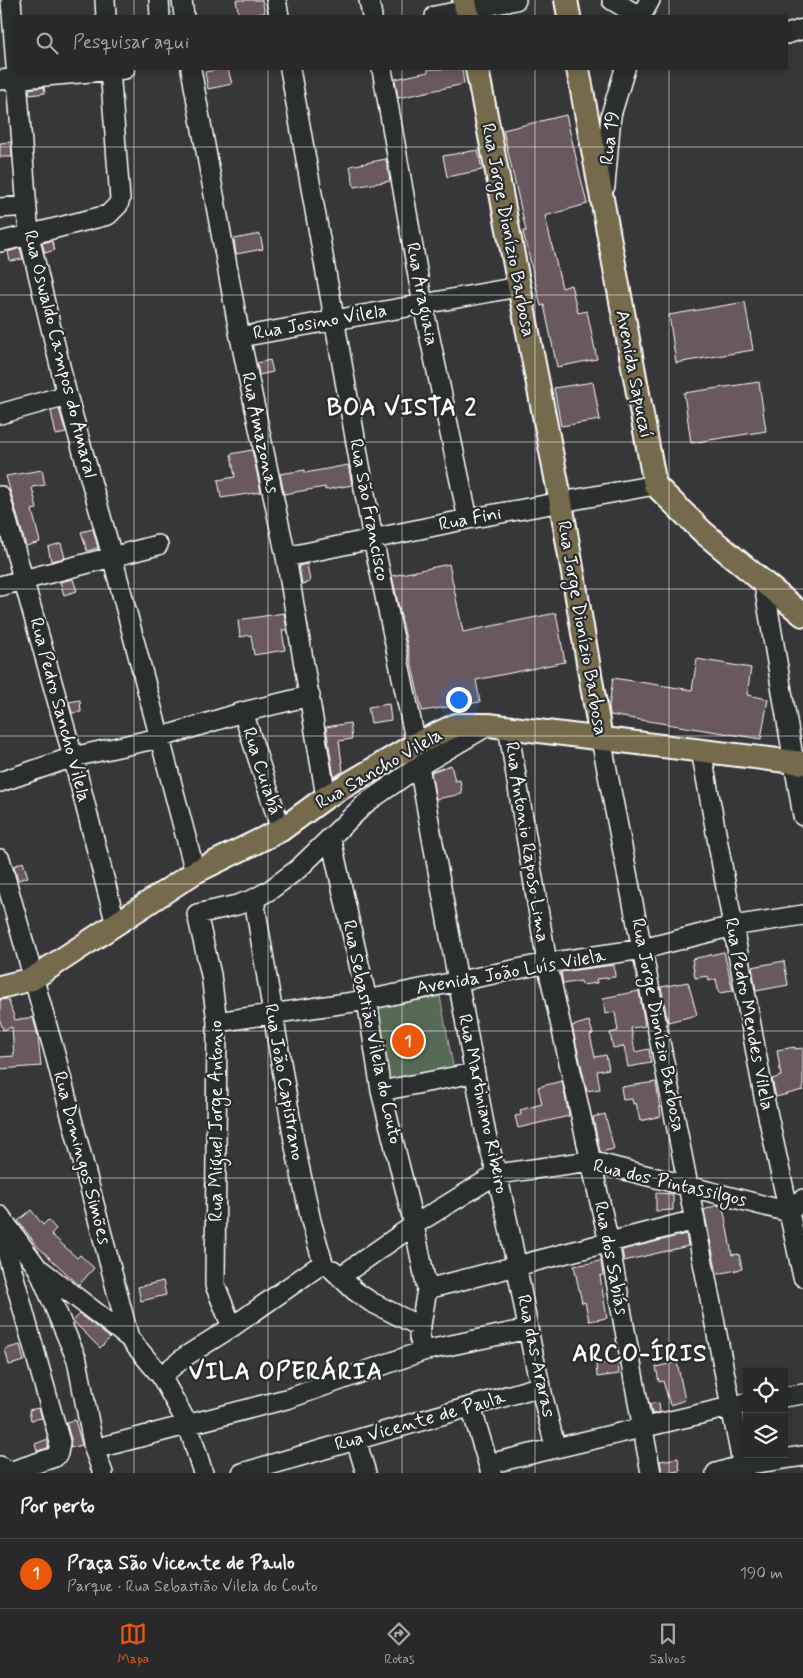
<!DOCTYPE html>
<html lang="pt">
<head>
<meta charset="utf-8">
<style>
  :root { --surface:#29282a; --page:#313032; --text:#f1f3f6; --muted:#a5a6a8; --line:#454447; --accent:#ea580c }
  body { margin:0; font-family:Mynerve,sans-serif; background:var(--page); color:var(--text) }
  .controls { position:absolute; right:15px; bottom:15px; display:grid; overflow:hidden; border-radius:0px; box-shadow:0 2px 8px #0003 }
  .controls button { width:45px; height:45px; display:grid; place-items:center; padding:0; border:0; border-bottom:1px solid var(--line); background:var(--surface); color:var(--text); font:25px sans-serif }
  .you { position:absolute; left:458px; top:699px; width:18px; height:18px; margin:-12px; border:4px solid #fff; border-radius:50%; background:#1a73e8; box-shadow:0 0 0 8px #1a73e833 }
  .badge { display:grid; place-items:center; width:32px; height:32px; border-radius:50%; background:var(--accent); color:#fff; font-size:16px; font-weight:700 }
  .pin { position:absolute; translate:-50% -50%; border:2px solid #fff; box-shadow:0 1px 5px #0006 }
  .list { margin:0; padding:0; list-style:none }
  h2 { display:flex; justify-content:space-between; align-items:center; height:65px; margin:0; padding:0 20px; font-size:21px }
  h2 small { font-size:16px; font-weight:400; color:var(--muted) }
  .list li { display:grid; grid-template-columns:32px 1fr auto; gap:15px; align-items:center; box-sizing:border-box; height:70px; padding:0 20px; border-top:1px solid var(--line) }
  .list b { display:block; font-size:19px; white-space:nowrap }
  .list p { margin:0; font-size:16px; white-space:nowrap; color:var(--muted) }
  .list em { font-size:16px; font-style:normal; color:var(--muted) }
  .icon { flex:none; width:28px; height:28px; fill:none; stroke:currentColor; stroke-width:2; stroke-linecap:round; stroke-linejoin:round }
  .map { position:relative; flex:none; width:803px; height:1473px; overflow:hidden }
  .search { position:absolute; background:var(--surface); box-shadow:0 2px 8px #0003; left:15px; right:15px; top:15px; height:55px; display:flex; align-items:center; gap:12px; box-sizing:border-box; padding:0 18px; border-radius:0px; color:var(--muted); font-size:19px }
  .sheet { height:135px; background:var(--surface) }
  nav { display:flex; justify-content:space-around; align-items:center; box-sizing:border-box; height:70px; border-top:1px solid var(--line); background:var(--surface); font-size:14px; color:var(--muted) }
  nav a { display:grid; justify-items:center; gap:2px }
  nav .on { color:var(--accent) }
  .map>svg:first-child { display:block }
  .green { fill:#576a54; stroke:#abb4aa }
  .building { fill:#6a585f; stroke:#fff }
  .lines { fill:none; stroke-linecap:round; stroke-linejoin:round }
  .minor-casing { stroke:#fff; stroke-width:22 }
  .major-casing { stroke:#fff; stroke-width:26 }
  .minor { stroke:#2a2d2e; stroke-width:19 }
  .major { stroke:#746b4b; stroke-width:22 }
  .grid { fill:none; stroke:#fff; stroke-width:1; stroke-opacity:0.55 }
  .labels { text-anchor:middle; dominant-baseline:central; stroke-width:4.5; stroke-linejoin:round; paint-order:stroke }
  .street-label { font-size:19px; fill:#fff; stroke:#2a2d2e }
  .district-label { font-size:24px; font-weight:bold; letter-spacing:1px; fill:#fff; stroke:#2a2d2e }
</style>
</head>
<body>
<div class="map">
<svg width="803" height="1473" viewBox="0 0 803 1473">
  <rect width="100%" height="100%" fill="#373638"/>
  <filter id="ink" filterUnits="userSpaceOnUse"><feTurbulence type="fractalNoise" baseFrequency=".02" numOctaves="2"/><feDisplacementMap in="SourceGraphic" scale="10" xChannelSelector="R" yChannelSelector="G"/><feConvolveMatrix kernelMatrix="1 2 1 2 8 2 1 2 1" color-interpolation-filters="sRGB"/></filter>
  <g filter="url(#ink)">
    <path class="green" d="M440,996L454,1071L376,1086L362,1010Z"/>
    <path class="building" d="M236,0H262L265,13L239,16Z
      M222,69H228L232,84L208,89L205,72Z
      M428,69H462L464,84L398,98L395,79L428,72Z
      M44,87L45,93L30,95L29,89Z
      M566,115L587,204L545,216L562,288L571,285L578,313L587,311L597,359L557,367L544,305L541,306L523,231H526L503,130Z
      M11,142L12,157H0V143Z
      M478,150L482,170L447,177L443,156Z
      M386,159L390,181L354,187L350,166Z
      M260,234L263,249L236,254L234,239Z
      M52,241L55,250L45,253L42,243Z
      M20,248L23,259L10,261L8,252Z
      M745,302L753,350L676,363L669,315Z
      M270,360L273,372L259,375L257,363Z
      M593,382L600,420L561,426L554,388Z
      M759,382L766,431L691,443L684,393Z
      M59,409L66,433L56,435L51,411Z
      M252,450L261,492L221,498L218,480L235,477L231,454Z
      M348,465L352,485L325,490V487L284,494L280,474L305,470V473Z
      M42,470L45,485L32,487L37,509L32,510L40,542L26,546L6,476Z
      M93,529L98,548L87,551L81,532Z
      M61,543L65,558L51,561L48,547Z
      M307,564L310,582L302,584L299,566Z
      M449,564L463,632L556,613L565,662L476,680L480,702L422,711L392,576Z
      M73,579L77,591L64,595L60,582Z
      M284,613L287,630H282L285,650L254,655L251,635L240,637L238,620Z
      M697,659L751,668L747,695L768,699L761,739L610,715L609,706L613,678L692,690Z
      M80,700L81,712L72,713L69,702Z
      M389,704L391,720L371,723L368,707Z
      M350,723L352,739L339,741L343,771L334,777L326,727Z
      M451,765L455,781L460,780L462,794L436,799L431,772Z
      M23,862L28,877L18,880L14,866Z
      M724,952L733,991L719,993L716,979L709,981L708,976L695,978L692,959Z
      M784,961L788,985L756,991L752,967Z
      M614,965L615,977L596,979L597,983L582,985L581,981L563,984L561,972Z
      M688,982L697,1015L668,1022L661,987Z
      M639,991L645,1026L631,1028L635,1052L649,1049L651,1063L628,1067L624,1046L613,1048L610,1033L618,1031L615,1012L605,1014L603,998Z
      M8,999L15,1020L33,1017L38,1036L41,1066L0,1069V1057L14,1056L12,1027L3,1030L0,1020V1000Z
      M589,1021L593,1034L590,1035L595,1057L606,1055L609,1069L597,1071L600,1089L587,1091L572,1026Z
      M795,1047V1049L803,1048V1090L776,1097L772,1079L781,1076L777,1050Z
      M562,1081L569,1116L518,1128L515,1116L521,1115L520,1110L542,1104L538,1087Z
      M656,1082L661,1116L640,1121L636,1103L633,1104L632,1099L623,1100L621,1087Z
      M605,1114L614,1149L600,1152L593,1117Z
      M656,1193L673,1194V1210L656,1211Z
      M717,1205L722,1206L725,1217L732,1255L739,1254L742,1269L717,1274L704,1210Z
      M31,1210L43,1225L48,1220L56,1229L51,1234L77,1258L80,1255L94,1268L79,1285L37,1246L18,1221Z
      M686,1234L688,1246L624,1261L622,1250Z
      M601,1261L603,1275L600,1276L607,1318L589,1321L585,1302L582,1303L574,1266Z
      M163,1281L166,1295L141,1301L138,1287Z
      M80,1314L110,1338L100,1348L73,1321Z
      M20,1345L24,1361L9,1365L5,1349Z
      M618,1361L619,1374L597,1377L596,1364Z
      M677,1362L685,1400L670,1405L663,1381L659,1382L656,1367Z
      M659,1403L660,1412L652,1414L650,1404Z
      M39,1408L42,1418L31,1420L29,1410Z
      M75,1420L82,1445L70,1448L71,1439L66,1422Z
      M48,1439V1448L37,1451L35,1444Z
      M678,1458L680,1471L662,1473L660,1461Z"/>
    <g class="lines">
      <defs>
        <path id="minor" d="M11,0L29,236L67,395L112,556L195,872
          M105,0L106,16
          M159,0L160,16
          M182,0L184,16
          M276,0L279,16
          M369,0L372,16
          M612,0L639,16
          M435,16L516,0
          M641,16L650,0
          M787,34L803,29
          M191,69L240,337L286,557L326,797
          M290,69L373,539L416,744
          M382,69L423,305L468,519
          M0,80L125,69
          M605,186L611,115L625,69
          M0,208L27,206
          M0,242L108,215L118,205L120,199L110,69
          M240,337L518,287
          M0,414L67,395
          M0,496L73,757L116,925
          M286,557L468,519L655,485
          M764,585L803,816
          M0,586L158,545
          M243,712L281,830
          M508,727L547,963L609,1243L651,1473
          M601,739L744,1473
          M701,750L765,1102L803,1277
          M419,766L486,1135C505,1199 516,1263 528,1328C535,1368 546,1408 555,1447
          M0,782L73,757L159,738L243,712L310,696
          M331,839L367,1000L381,1091L414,1225L427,1289L419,1337L423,1351
          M0,859L56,1058L129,1338
          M254,899L295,1147L311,1221L323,1263
          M217,1022L367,1000L547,963L643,949L733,926L803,915
          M381,1091L474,1073
          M0,1216L37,1267L129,1338L161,1376L188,1425L203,1473
          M0,1227L60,1442L58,1453L55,1457L9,1472L0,1466
          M38,1268L77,1360L94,1449L103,1473
          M333,1270L355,1291L371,1302L421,1327
          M341,1276L414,1225L497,1174L590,1161L789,1212L803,1199
          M427,1289L695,1220
          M232,1327L215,1285L217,1022L211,975L197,914L237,905L254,899L270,890L298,869L366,803L419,766L489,725
          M161,1376L186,1356L232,1327L323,1263
          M784,1397L803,1394
          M471,1407L491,1473
          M356,1440L366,1473
          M94,1449L290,1398L423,1351L528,1329
          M488,1464L747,1403
          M242,1473L541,1386
          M716,1473L743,1465L803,1456"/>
        <path id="major" d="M464,0L468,16
          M566,0L569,16
          M477,69L561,503L601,739
          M578,69L655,485L703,532L803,615
          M0,987L32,979L195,872L281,830L326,797L416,744L456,725H489L803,763"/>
      </defs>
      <use href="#minor" class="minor-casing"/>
      <use href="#major" class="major-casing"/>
      <use href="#minor" class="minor"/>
      <use href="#major" class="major"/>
    </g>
  </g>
  <path class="grid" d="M134,0V16M268,0V16M402,0V16M535,0V16M669,0V16M134,69V1473M268,69V1473M402,69V1473M535,69V1473M669,69V1473M0,147H803M0,295H803M0,442H803M0,589H803M0,736H803M0,884H803M0,1031H803M0,1178H803M0,1326H803"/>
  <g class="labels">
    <g class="street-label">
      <text transform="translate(610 138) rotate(-83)">Rua 19</text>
      <text transform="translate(508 230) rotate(79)">Rua Jorge Dionízio Barbosa</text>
      <text transform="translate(422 294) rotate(79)">Rua Araguaia</text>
      <text transform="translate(320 322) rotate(-10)">Rua Josino Vilela</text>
      <text transform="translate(60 354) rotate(76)">Rua Oswaldo Campos do Amaral</text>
      <text transform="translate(634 374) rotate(79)">Avenida Sapucaí</text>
      <text transform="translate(260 433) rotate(78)">Rua Amazonas</text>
      <text transform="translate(369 510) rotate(79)">Rua São Francisco</text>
      <text transform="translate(470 519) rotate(-11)">Rua Fini</text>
      <text transform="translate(582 628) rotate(80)">Rua Jorge Dionízio Barbosa</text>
      <text transform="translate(60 710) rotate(75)">Rua Pedro Sancho Vilela</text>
      <text transform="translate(379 769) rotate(-30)">Rua Sancho Vilela</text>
      <text transform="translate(262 771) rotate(72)">Rua Cuiabá</text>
      <text transform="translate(527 842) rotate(81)">Rua Antonio Raposo Lima</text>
      <text transform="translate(511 972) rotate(-10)">Avenida João Luís Vilela</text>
      <text transform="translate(749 1014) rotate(79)">Rua Pedro Mendes Vilela</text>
      <text transform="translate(658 1025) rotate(79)">Rua Jorge Dionízio Barbosa</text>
      <text transform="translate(372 1032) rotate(78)">Rua Sebastião Vilela do Couto</text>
      <text transform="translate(284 1082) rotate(80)">Rua João Capistrano</text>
      <text transform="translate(483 1104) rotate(78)">Rua Martiniano Ribeiro</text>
      <text transform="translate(216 1121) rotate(-90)">Rua Miguel Jorge Antonio</text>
      <text transform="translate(82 1158) rotate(75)">Rua Domingos Simões</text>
      <text transform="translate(670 1183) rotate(13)">Rua dos Pintassilgos</text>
      <text transform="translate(611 1258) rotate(79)">Rua dos Sabiás</text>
      <text transform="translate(536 1356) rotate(78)">Rua das Araras</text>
      <text transform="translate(420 1421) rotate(-16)">Rua Vicente de Paula</text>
    </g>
    <g class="district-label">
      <text x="402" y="408">BOA VISTA 2</text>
      <text x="640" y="1354">ARCO-ÍRIS</text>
      <text x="286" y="1372">VILA OPERÁRIA</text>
    </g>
  </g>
</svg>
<div class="controls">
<button><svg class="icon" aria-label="locate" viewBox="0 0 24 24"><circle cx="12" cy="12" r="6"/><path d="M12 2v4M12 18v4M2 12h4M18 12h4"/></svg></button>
<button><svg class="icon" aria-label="layers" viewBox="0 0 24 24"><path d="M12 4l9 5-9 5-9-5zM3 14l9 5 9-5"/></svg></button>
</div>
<div class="you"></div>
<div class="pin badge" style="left:408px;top:1041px">1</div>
<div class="search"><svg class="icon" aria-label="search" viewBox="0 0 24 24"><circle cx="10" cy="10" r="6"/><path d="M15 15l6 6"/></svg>Pesquisar aqui</div>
</div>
<section class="sheet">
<h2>Por perto<small></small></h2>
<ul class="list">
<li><span class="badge">1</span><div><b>Praça São Vicente de Paulo</b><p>Parque · Rua Sebastião Vilela do Couto</p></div><em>190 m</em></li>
</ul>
</section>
<nav>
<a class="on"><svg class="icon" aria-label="map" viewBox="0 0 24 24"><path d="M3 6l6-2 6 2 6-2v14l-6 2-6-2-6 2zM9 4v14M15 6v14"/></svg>Mapa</a>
<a><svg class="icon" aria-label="directions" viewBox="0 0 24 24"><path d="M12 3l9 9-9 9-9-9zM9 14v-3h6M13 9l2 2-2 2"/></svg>Rotas</a>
<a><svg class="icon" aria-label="saved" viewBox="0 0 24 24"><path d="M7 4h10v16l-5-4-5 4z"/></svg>Salvos</a>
</nav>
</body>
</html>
